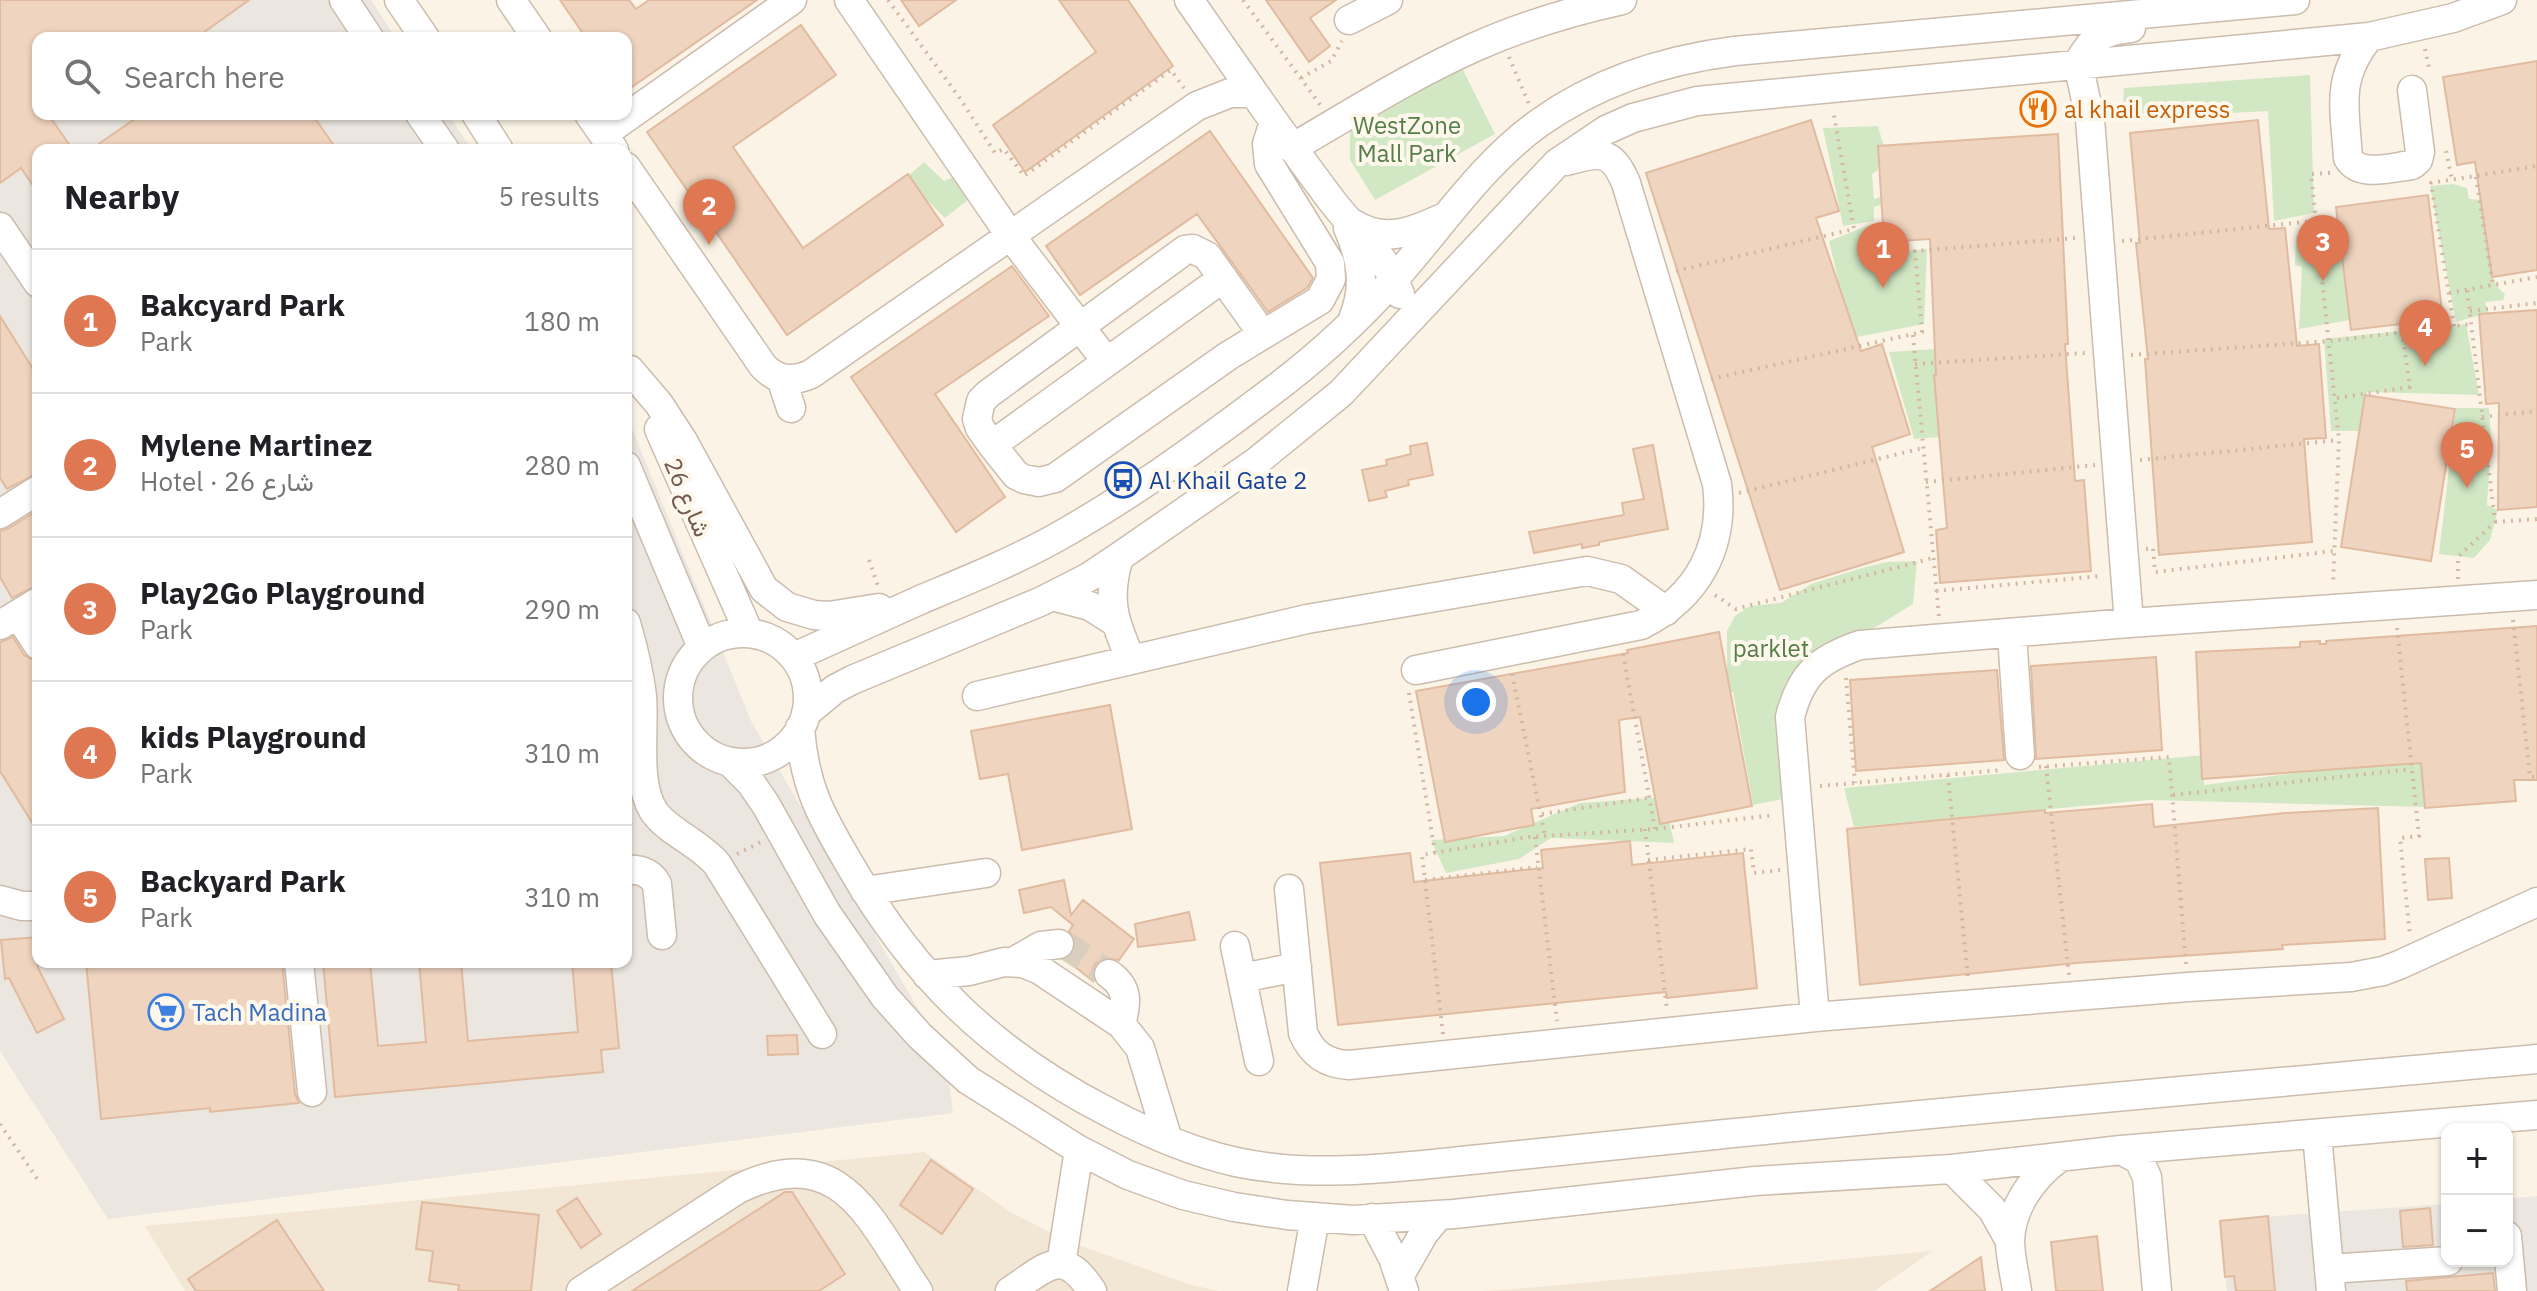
<!DOCTYPE html>
<html lang="en">
<head>
<meta charset="utf-8">
<style>
  :root { --surface:#fff; --page:#f2f2f2; --text:#202124; --muted:#757577; --line:#e0e0e0; --accent:#de7752 }
  body { margin:0; font-family:"IBM Plex Sans",Vazirmatn,sans-serif; background:var(--page); color:var(--text) }
  .controls { position:absolute; right:24px; bottom:24px; display:grid; overflow:hidden; border-radius:16px; box-shadow:0 2px 6px #0004 }
  .controls button { width:72px; height:72px; display:grid; place-items:center; padding:0; border:0; border-bottom:2px solid var(--line); background:var(--surface); color:var(--text); font:40px sans-serif }
  .you { position:absolute; left:1476px; top:702px; width:28px; height:28px; margin:-20px; border:6px solid #fff; border-radius:50%; background:#1a73e8; box-shadow:0 0 0 12px #1a73e833 }
  .badge { display:grid; place-items:center; width:52px; height:52px; border-radius:50%; background:var(--accent); color:#fff; font-size:26px; font-weight:700 }
  .pin { position:absolute; translate:-50% -66px; filter:drop-shadow(0 2px 4px #0008) }
  .pin::after { content:''; position:absolute; top:42px; width:28px; height:24px; background:inherit; clip-path:polygon(0 0,100% 0,50% 100%) }
  .list { margin:0; padding:0; list-style:none }
  h2 { display:flex; justify-content:space-between; align-items:center; height:104px; margin:0; padding:0 32px; font-size:34px }
  h2 small { font-size:26px; font-weight:400; color:var(--muted) }
  .list li { display:grid; grid-template-columns:52px 1fr auto; gap:24px; align-items:center; box-sizing:border-box; height:144px; padding:0 32px; border-top:2px solid var(--line) }
  .list b { display:block; font-size:30px; white-space:nowrap }
  .list p { margin:0; font-size:26px; white-space:nowrap; color:var(--muted) }
  .list em { font-size:26px; font-style:normal; color:var(--muted) }
  .icon { flex:none; width:44px; height:44px; fill:none; stroke:currentColor; stroke-width:2; stroke-linecap:round; stroke-linejoin:round }
  .map { position:relative; flex:none; width:2537px; height:1291px; overflow:hidden }
  .search { position:absolute; background:var(--surface); box-shadow:0 2px 6px #0004; left:32px; top:32px; width:600px; height:88px; display:flex; align-items:center; gap:20px; box-sizing:border-box; padding:0 28px; border-radius:16px; color:var(--muted); font-size:30px }
  .panel { position:absolute; background:var(--surface); box-shadow:0 2px 6px #0004; left:32px; top:144px; width:600px; height:824px; border-radius:16px }
  .map>svg:first-child { display:block }
  .residential { fill:#f2e6d5 }
  .industrial { fill:#ebe6df }
  .green { fill:#d2e8c5 }
  .building { fill:#efd4bf; stroke:#e1bba0; stroke-width:2 }
  .lines { fill:none; stroke-linecap:round; stroke-linejoin:round }
  .minor-tunnel { stroke:#d9cec0; stroke-width:28; stroke-dasharray:28 14; stroke-linecap:butt }
  .minor-casing { stroke:#ccbcad; stroke-width:31 }
  .path { stroke:#d4b7a2; stroke-width:4; stroke-dasharray:2 6; stroke-linecap:butt }
  .minor { stroke:#fff; stroke-width:28 }
  .labels { text-anchor:middle; dominant-baseline:central; stroke-width:8; stroke-linejoin:round; paint-order:stroke }
  .food-label { font-size:24px; fill:#c56008; stroke:#fef8ec; text-anchor:start }
  .park-label { font-size:24px; fill:#557d47; stroke:#fef8ec }
  .transit-label { font-size:24px; fill:#164399; stroke:#fef8ec; text-anchor:start }
  .street-label { font-size:24px; fill:#735b4c; stroke:#fef8ec }
  .shop-label { font-size:24px; fill:#366cbe; stroke:#fef8ec; text-anchor:start }
</style>
</head>
<body>
<div class="map">
<svg width="2537" height="1291" viewBox="0 0 2537 1291">
  <rect width="100%" height="100%" fill="#fbf4e6"/>
  <path class="residential" d="M924,1152L1012,1213L1067,1241L1191,1285L1219,1291H185L145,1226Z
    M1933,1251L1874,1291H1480L1504,1290Z"/>
  <path class="industrial" d="M0,0H371L396,38H38V114H448L472,150H38V962H626V414L751,721L946,1057L953,1113L108,1219L0,1051Z
    M2537,1196V1291H2227L2219,1220L2447,1204V1261H2507V1199Z"/>
  <path class="green" d="M1461,66L1495,134L1375,200L1350,160V126Z
    M2310,75L2314,213L2274,221L2268,111L2122,119L2124,88Z
    M1878,126L1885,151L1879,153L1878,170L1872,174L1874,199L1881,197V205L1874,207V221L1843,226L1823,128Z
    M924,162L944,181L960,174L974,195L945,218L927,200L913,201L900,183Z
    M2453,184L2467,188L2469,199L2482,200C2484,211 2486,221 2488,232C2491,254 2485,279 2505,294L2503,300L2485,302L2488,313L2456,322L2430,186Z
    M1872,224L1887,253L1927,249L1924,324L1852,338L1829,241Z
    M2338,234L2350,320L2299,329L2302,267L2295,265L2296,236Z
    M2466,324L2479,395L2367,392L2359,431H2331L2324,339Z
    M1935,349L1939,437L1914,439L1889,352Z
    M2456,408H2489L2491,441L2487,505L2498,510L2490,540L2474,558L2439,554Z
    M1917,561L1913,604L1824,659L1798,683L1788,798L1753,805L1733,692H1727V631L1735,616L1750,606L1781,603L1811,584L1862,568L1887,562Z
    M2204,755V785L2427,756L2425,807L2148,800L1854,827L1844,788Z
    M1664,797L1674,843L1551,838L1519,859L1446,873L1431,840L1504,836L1580,803Z"/>
  <path class="building" d="M0,0H249L196,38H38V114H48L73,150H38V193L21,168L0,183Z
    M560,0H629L636,9L649,0H757L626,91V38H586Z
    M901,0H956L919,26Z
    M1059,0H1128L1173,66L1025,172L993,125L1096,52Z
    M1266,0H1336L1310,18L1330,46L1309,62Z
    M801,25L836,75L733,147L803,248L908,174L943,225L787,335L647,132Z
    M2537,61V270L2492,277L2475,162L2457,165L2443,77Z
    M142,114H312L337,150H90Z
    M1811,120L1839,211L1816,218L1861,351L1882,344L1910,434L1872,447L1904,552L1780,590L1646,173Z
    M2258,120L2269,229L2285,228L2297,346L2319,344L2326,438L2304,439L2312,542L2159,555L2145,359H2148L2136,243H2140L2130,133Z
    M1210,131L1313,278L1307,288L1268,312L1197,214L1080,295L1046,246Z
    M2058,134L2068,344H2065L2075,481L2084,480L2091,571L1940,583L1936,530L1947,528L1934,375H1936L1930,239L1884,242L1878,146Z
    M2428,195L2443,319L2351,330L2336,207Z
    M1012,266L1049,316L935,394L1005,497L956,532L851,377Z
    M2537,310V507L2498,510L2499,403L2486,404L2479,314Z
    M0,316L38,377V473L7,489L0,478Z
    M2365,395L2455,409L2431,561L2341,547Z
    M1427,443L1433,475L1408,480L1409,485L1385,491L1387,497L1369,501L1362,470L1387,465L1386,460L1411,454L1410,446Z
    M1653,445L1668,529L1599,542V545L1582,548V544L1534,553L1529,532L1624,515L1622,503L1644,499L1633,449Z
    M38,510V585L12,598L0,577V531L9,528Z
    M2537,626V780H2514L2516,801L2425,808L2421,763L2202,779L2196,652L2300,647V642L2320,641V644H2326V641Z
    M1719,632L1752,806L1660,824L1640,717L1619,720L1625,792L1531,809L1534,825L1445,842L1416,691L1628,653L1627,650Z
    M13,637L24,655L38,662V832L0,771V642Z
    M2156,657L2162,750L2036,759L2031,666Z
    M1997,670L2004,760L1856,771L1850,680Z
    M1110,705L1132,829L1022,850L1008,774L980,779L971,731Z
    M2152,804L2154,827L2285,813L2378,808L2385,939L2282,945L2283,949L2076,963L1860,985L1847,829L2045,810V813Z
    M1630,841L1632,865L1743,853L1757,988L1667,998L1666,992L1338,1025L1320,863L1410,853L1414,882L1543,868L1541,850Z
    M2449,858L2452,898L2428,900L2425,859Z
    M1064,880L1071,915L1083,900L1134,939L1119,960L1104,958L1096,963L1092,971L1093,981L1065,959L1075,950L1076,941L1069,931L1073,925L1051,907L1024,913L1019,890Z
    M1189,912L1195,940L1138,947L1135,924Z
    M38,937V968L64,1019L37,1033L9,978L5,979L1,940Z
    M86,962H282L295,1094L299,1103L210,1112V1108L101,1119Z
    M323,962H370L378,1046L426,1042L419,962H461L468,1041L578,1032L572,962H611L619,1048L601,1050L603,1072L335,1097Z
    M797,1035L798,1054L768,1055L767,1036Z
    M931,1160L973,1189L942,1234L900,1205Z
    M785,1192H792L845,1274L819,1291H632Z
    M577,1198L601,1234L581,1248L557,1211Z
    M422,1202L539,1215L531,1291H458L459,1285L429,1281L433,1251L416,1249Z
    M2430,1208L2433,1245L2403,1247L2400,1211Z
    M2268,1216L2275,1291H2236L2234,1276L2225,1277L2220,1221Z
    M277,1220L324,1291H196L188,1279Z
    M2097,1236L2103,1291H2056L2051,1242Z
    M1981,1257L1985,1291H1930Z
    M2493,1273L2495,1291H2407L2406,1281Z"/>
  <g class="lines">
    <path class="minor-tunnel" d="M1059,944L1068,947L1109,974"/>
    <defs>
      <path id="minor" d="M344,0L369,38
        M399,0L425,38
        M511,0L537,38
        M849,0L1010,235L1107,362
        M1189,0C1236,67 1282,135 1332,201C1356,233 1386,254 1400,294
        M1349,20L1388,0
        M2369,37C2335,79 2345,108 2348,158C2360,178 2392,167 2412,165L2418,160L2420,152L2412,90
        M420,114L445,150
        M476,114L499,150
        M589,114L614,150
        M603,134L792,0
        M1292,148C1352,113 1412,75 1475,47C1522,26 1572,11 1622,0
        M626,167L763,366C777,381 793,382 811,374L1197,106L1230,93H1254
        M1352,223C1383,243 1410,233 1440,219
        M0,227L38,283
        M1348,228C1362,260 1366,287 1353,319
        M1262,333L1207,256L1193,249L1185,250L988,394L981,401L977,419L980,428L992,445L1016,475L1024,479L1039,482L1055,478L1228,356L1320,300L1331,279L1330,263L1269,164L1267,144L1274,122
        M630,370L659,404L683,441L764,589L787,607L814,615L829,616L879,608
        M781,378L791,408
        M659,429L749,633
        M992,445L1223,278
        M626,466L702,647
        M0,514L38,490
        M1119,557C1106,600 1114,621 1131,660
        M1052,596L1090,606L1115,622
        M18,614L38,645
        M626,623C633,647 639,671 642,696C645,731 635,785 655,813C669,832 699,843 717,864L822,1034
        M2129,623L2090,119L2078,63C2093,37 2101,31 2131,28
        M0,625L38,602
        M678 698a65 65 0 1 1 130 0a65 65 0 1 1-130 0Z
        M2012,634L2020,755
        M794,657C836,638 878,619 920,600C965,581 1010,563 1052,540C1128,498 1198,447 1267,395C1313,361 1358,320 1396,277C1442,225 1482,164 1539,123C1598,81 1664,60 1735,51L2295,0
        M1416,670L1641,625C1698,597 1725,546 1717,484L1626,183C1611,148 1599,152 1566,161
        M977,696L1307,619L1587,571L1621,579L1666,611
        M806,713L835,689L852,680L1042,601L1089,577L1119,557L1256,462L1341,393L1557,163L1606,130L1633,118L1697,101L2369,37L2453,18L2502,0
        M800,728C804,786 821,816 850,865C915,978 992,1052 1108,1112C1148,1133 1191,1152 1236,1162C1315,1179 1401,1167 1481,1159C1559,1151 1637,1143 1715,1135C1989,1107 2263,1084 2537,1059
        M730,762L751,783L766,805L827,914L885,997L920,1036L968,1080L1079,1150L1128,1175L1183,1195L1234,1207L1287,1215L1353,1220L1454,1214L1755,1181L1952,1169L2121,1150L2537,1115
        M626,870C640,869 650,872 657,884L662,935
        M1289,889L1303,1033C1312,1054 1326,1064 1349,1065L1815,1017L2188,987L2351,977L2383,971L2399,965L2537,902
        M865,891L986,873
        M0,900L22,906H38
        M1235,946L1259,1061
        M299,962L312,1092
        M1013,962L1041,946L1059,944
        M1109,974C1129,988 1127,1003 1121,1024
        M927,975L969,971L1004,962L1023,963L1040,970L1121,1024L1140,1048L1168,1140
        M1242,978L1297,967
        M1815,1017L1790,717C1801,674 1819,659 1860,645L2129,623L2537,595
        M2317,1134L2331,1291
        M2121,1150L2139,1160L2147,1177L2157,1291
        M1952,1169L1992,1209L2010,1241
        M1372,1218L1393,1258L1404,1291
        M2507,1236L2512,1291
        M1061,1264L1079,1150
        M2329,1269L2448,1261
        M1400,1275L1424,1233L1439,1215
        M581,1291L738,1189C841,1139 869,1219 918,1291
        M1010,1291C1047,1267 1062,1245 1092,1291
        M1302,1291L1315,1217
        M2017,1291C2015,1275 2010,1257 2010,1241C2011,1207 2033,1177 2059,1158"/>
    </defs>
    <use href="#minor" class="minor-casing"/>
    <path class="path" d="M888,0L959,97L995,153L1004,149L1024,176L1171,70L1184,88
      M1243,0L1321,106
      M2425,49L2430,72
      M1509,57L1529,104
      M1301,78L1331,61L1342,41
      M2446,151L2452,180
      M2330,173L2311,174L2339,440L2333,584
      M2476,177L2493,285
      M2122,241L2314,221
      M1676,271L1854,229L1833,110
      M2449,293L2537,277
      M2470,311L2537,303
      M2454,326L2431,183L2537,166
      M1913,335L1939,617
      M2131,355L2330,341L2471,324
      M1915,364L2086,353
      M1711,379L1922,332L1915,251L2077,238
      M2337,398L2410,387L2402,332
      M2482,417L2537,411
      M2140,460L2339,440
      M1926,482L2095,465
      M1739,493L1923,448
      M2495,522L2537,519
      M2146,549L2153,548L2155,572L2334,551
      M869,560L878,586
      M2458,579V557L2495,522L2467,289
      M1936,591L2101,576
      M1715,595L1736,609L1933,558
      M2513,620L2530,777H2537
      M2397,628L2419,836L2400,838L2410,936
      M1623,654L1655,829
      M1512,674L1545,836
      M1846,678L1855,783
      M1409,693L1435,853
      M2046,766L2069,975
      M2039,767L2169,757L2186,965
      M1948,775L1968,979
      M1820,786L2002,770
      M2173,795L2412,769
      M1542,814L1648,798
      M1645,829L1667,1010
      M1535,837L1557,1021
      M737,854L761,842
      M1648,860L1751,849L1754,873L1780,870
      M1425,880L1537,867
      M1443,1034L1422,855L1529,837L1655,829L1775,815
      M0,1124L38,1180"/>
    <use href="#minor" class="minor"/>
  </g>
  <defs>
    <symbol id="restaurant-ring" viewBox="-11 -11 22 22"><circle r="9.5" fill="#fef8ec" stroke="#e8710a" stroke-width="1.5"/><path d="M-5-6h1v4h1v-4h1v4h1v-4h1v5L-1.5 .5V6h-2V.5L-5-1ZM5-6V6H3V1.5H1.5Q1.5-4 5-6Z" fill="#e8710a"/></symbol>
    <symbol id="bus-ring" viewBox="-11 -11 22 22"><circle r="9.5" fill="#fef8ec" stroke="#1a4fb4" stroke-width="1.5"/><path d="M-5-6H5V4H4V6H2V4H-2V6H-4V4H-5ZM-3.5-4V0h7V-4ZM-3.5 1.2v1.5H-2V1.2ZM2 1.2v1.5H3.5V1.2Z" fill="#1a4fb4"/></symbol>
    <symbol id="supermarket-ring" viewBox="-11 -11 22 22"><circle r="9.5" fill="#fef8ec" stroke="#3f7fe0" stroke-width="1.5"/><path d="M-6-5.5h2.5l.6 2H6L4.5 2H-2.5L-4.4-4H-6ZM-1.5 3.2a1.3 1.3 0 1 0 .1 0ZM3 3.2a1.3 1.3 0 1 0 .1 0Z" fill="#3f7fe0"/></symbol>
  </defs>
  <g fill-rule="evenodd">
    <use href="#restaurant-ring" x="2018" y="89" width="40" height="40"/>
    <use href="#bus-ring" x="1103" y="460" width="40" height="40"/>
    <use href="#supermarket-ring" x="146" y="992" width="40" height="40"/>
  </g>
  <g class="labels">
    <g class="food-label">
      <text x="2064" y="109">al khail express</text>
    </g>
    <g class="park-label">
      <text x="1407" y="125">WestZone<tspan x="1407" dy="28">Mall Park</tspan></text>
      <text x="1771" y="648">parklet</text>
    </g>
    <g class="transit-label">
      <text x="1149" y="480">Al Khail Gate 2</text>
    </g>
    <g class="street-label">
      <text transform="translate(688 497) rotate(67)">شارع 26</text>
    </g>
    <g class="shop-label">
      <text x="192" y="1012">Tach Madina</text>
    </g>
  </g>
</svg>
<div class="controls">
<button>+</button>
<button>−</button>
</div>
<div class="you"></div>
<div class="pin badge" style="left:1883px;top:288px">1</div>
<div class="pin badge" style="left:709px;top:245px">2</div>
<div class="pin badge" style="left:2323px;top:281px">3</div>
<div class="pin badge" style="left:2425px;top:366px">4</div>
<div class="pin badge" style="left:2467px;top:488px">5</div>
<div class="search"><svg class="icon" aria-label="search" viewBox="0 0 24 24"><circle cx="10" cy="10" r="6"/><path d="M15 15l6 6"/></svg>Search here</div>
<section class="panel">
<h2>Nearby<small>5 results</small></h2>
<ul class="list">
<li><span class="badge">1</span><div><b>Bakcyard Park</b><p>Park</p></div><em>180 m</em></li>
<li><span class="badge">2</span><div><b>Mylene Martinez</b><p>Hotel · شارع 26</p></div><em>280 m</em></li>
<li><span class="badge">3</span><div><b>Play2Go Playground</b><p>Park</p></div><em>290 m</em></li>
<li><span class="badge">4</span><div><b>kids Playground</b><p>Park</p></div><em>310 m</em></li>
<li><span class="badge">5</span><div><b>Backyard Park</b><p>Park</p></div><em>310 m</em></li>
</ul>
</section>
</div>
</body>
</html>
